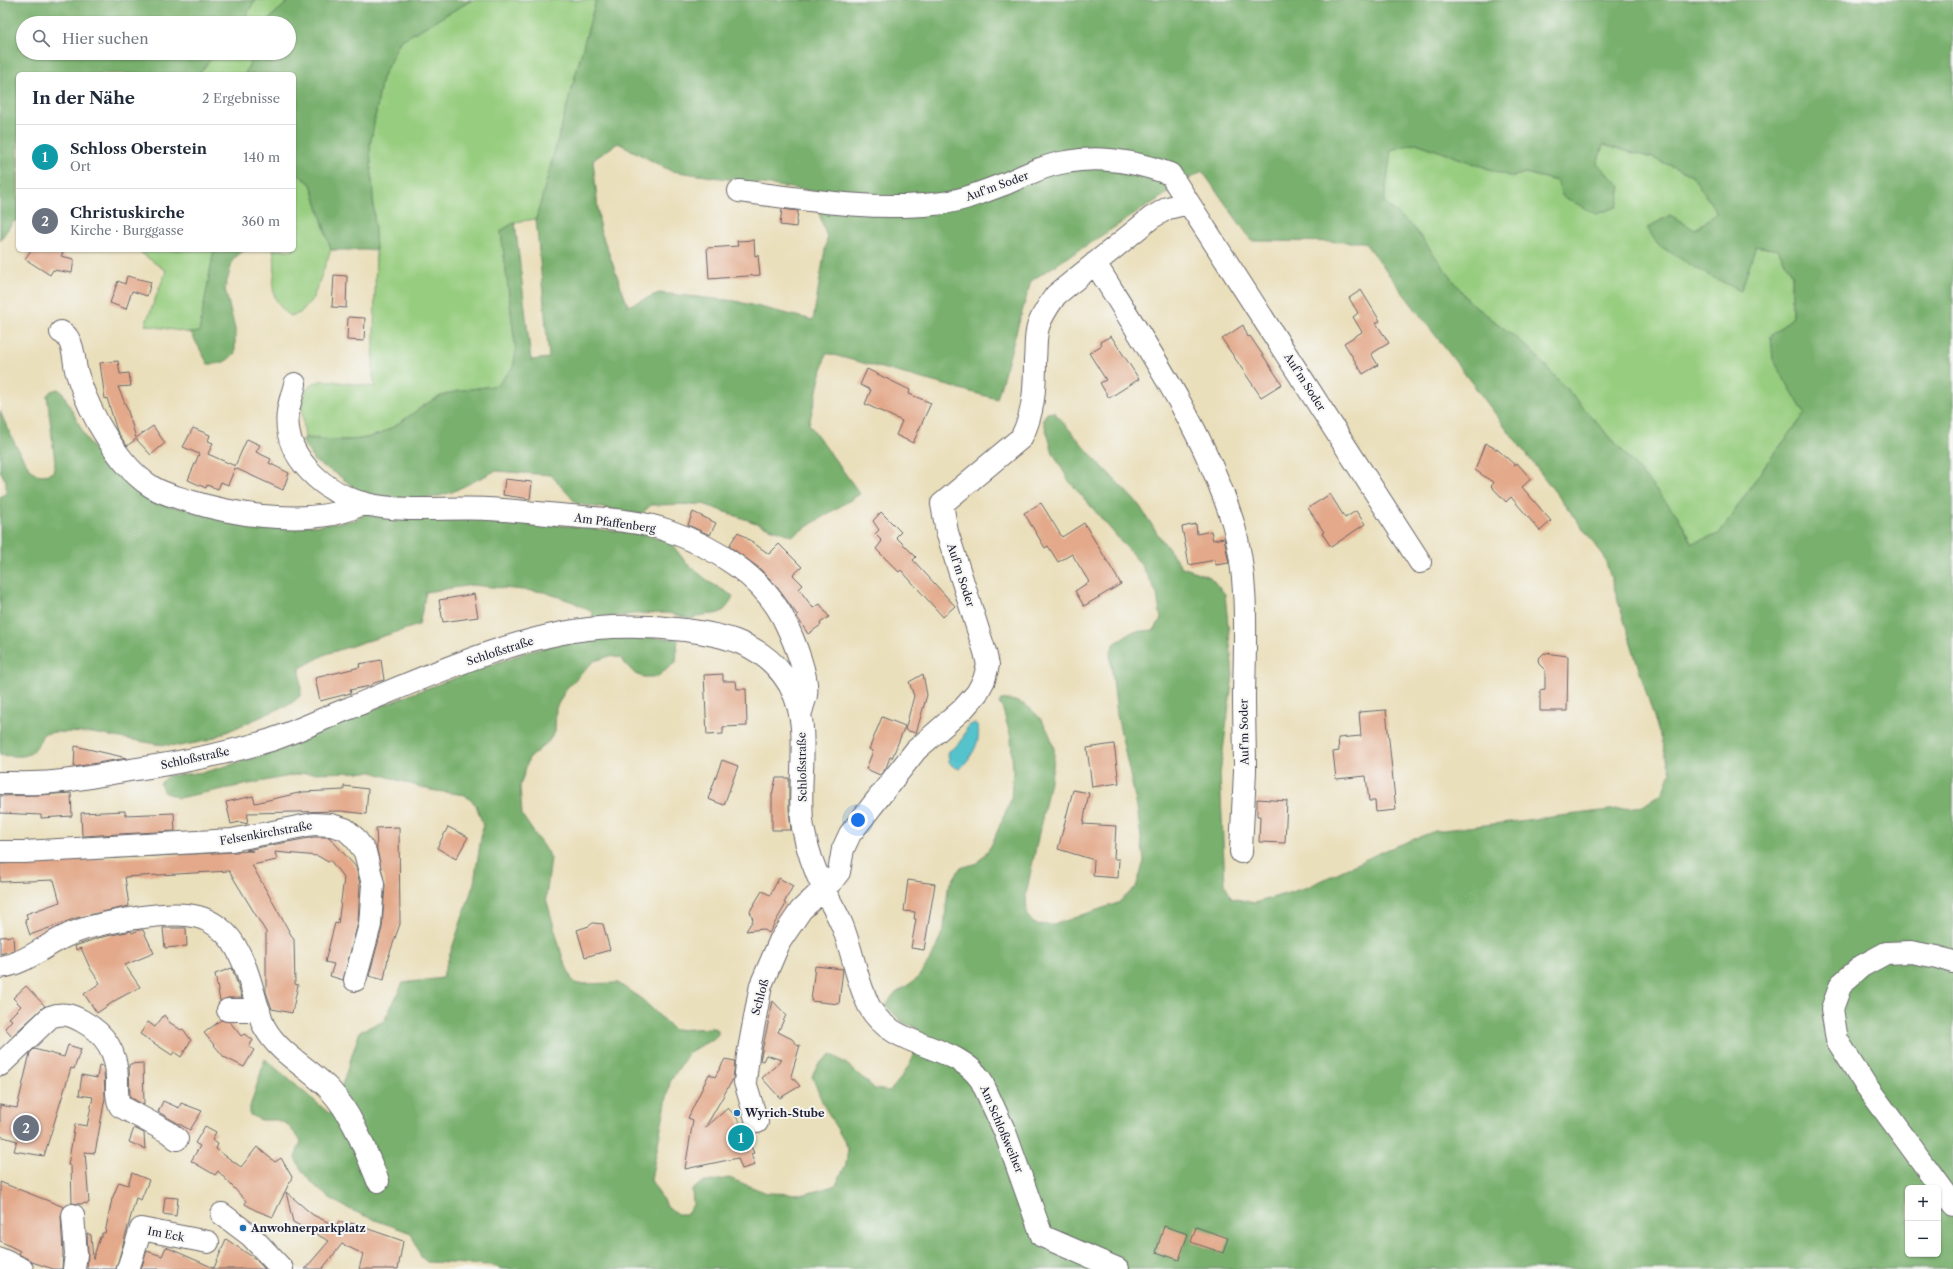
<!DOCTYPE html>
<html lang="de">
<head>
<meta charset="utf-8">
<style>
  :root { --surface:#fff; --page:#f6f6f7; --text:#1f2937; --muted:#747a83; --line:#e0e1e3; --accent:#0b8043 }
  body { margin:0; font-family:"Libre Caslon Text",serif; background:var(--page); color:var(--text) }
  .controls { position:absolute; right:12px; bottom:12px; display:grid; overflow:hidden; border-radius:6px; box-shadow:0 1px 3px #0004 }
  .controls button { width:36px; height:36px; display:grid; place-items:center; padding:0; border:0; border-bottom:1px solid var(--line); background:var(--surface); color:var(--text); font:20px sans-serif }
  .you { position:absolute; left:858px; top:820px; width:14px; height:14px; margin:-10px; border:3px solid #fff; border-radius:50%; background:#1a73e8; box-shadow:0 0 0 6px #1a73e833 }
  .badge { display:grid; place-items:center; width:26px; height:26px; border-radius:50%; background:var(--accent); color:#fff; font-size:13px; font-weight:700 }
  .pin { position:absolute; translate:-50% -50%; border:2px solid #fff; box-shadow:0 1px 4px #0006 }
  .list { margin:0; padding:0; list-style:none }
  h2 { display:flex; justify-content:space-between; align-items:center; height:52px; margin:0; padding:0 16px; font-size:17px }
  h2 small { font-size:13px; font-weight:400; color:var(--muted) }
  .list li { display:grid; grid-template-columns:26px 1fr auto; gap:12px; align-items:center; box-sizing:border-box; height:64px; padding:0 16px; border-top:1px solid var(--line) }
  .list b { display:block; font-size:15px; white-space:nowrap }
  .list p { margin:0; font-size:13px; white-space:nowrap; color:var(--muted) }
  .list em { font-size:13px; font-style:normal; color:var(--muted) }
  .icon { flex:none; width:22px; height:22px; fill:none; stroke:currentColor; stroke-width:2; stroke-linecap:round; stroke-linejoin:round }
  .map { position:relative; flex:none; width:1953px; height:1269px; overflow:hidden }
  .search { position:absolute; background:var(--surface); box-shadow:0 1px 3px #0004; left:16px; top:16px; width:280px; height:44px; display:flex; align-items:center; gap:10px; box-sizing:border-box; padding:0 14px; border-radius:22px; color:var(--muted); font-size:15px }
  .panel { position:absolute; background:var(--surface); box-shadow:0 1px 3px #0004; left:16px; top:72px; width:280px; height:180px; border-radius:6px }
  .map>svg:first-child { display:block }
  .green { fill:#97cd7f; stroke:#5c785d }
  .forest { fill:#79b06e; stroke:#4e6954; fill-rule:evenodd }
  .water { fill:#55c3cc; stroke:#3c7284 }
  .building { fill:#e3a98a }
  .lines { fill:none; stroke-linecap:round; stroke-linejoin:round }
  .minor-casing { stroke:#686468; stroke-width:24 }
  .minor { stroke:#fff; stroke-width:22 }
  .poi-dot { fill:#1f6fb2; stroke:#f6f6f2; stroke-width:1.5 }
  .labels { text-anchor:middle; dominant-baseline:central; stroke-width:4; stroke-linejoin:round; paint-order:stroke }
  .street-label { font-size:11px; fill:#22223b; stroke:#f6f6f2 }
  .poi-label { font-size:11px; font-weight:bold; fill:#22223b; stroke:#f6f6f2; text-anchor:start }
</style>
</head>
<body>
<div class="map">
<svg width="1953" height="1269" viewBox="0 0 1953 1269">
  <rect width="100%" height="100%" fill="#f6f6f2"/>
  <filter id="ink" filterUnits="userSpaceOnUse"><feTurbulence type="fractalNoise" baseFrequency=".025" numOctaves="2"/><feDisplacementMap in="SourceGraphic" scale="8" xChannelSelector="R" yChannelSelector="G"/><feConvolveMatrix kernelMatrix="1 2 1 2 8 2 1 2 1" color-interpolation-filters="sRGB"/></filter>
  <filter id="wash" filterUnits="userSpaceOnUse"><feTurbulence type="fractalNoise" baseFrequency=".012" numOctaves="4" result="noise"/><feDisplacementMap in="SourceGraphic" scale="16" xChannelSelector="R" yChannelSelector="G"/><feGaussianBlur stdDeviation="0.9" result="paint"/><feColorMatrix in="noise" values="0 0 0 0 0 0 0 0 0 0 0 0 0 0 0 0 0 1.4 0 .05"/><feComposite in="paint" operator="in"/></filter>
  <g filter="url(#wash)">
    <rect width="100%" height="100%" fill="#eadfbb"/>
    <path class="green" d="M255,0H290L270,18L268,23H242Z
      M472,0H596L536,219L515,222L501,231L516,352L513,367L498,385C478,389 453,389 435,399C412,411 393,433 366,438C347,442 325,439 305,438L301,400L311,384L324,380L375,387L373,375L376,250L370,146L382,78L400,41Z
      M216,53H254L245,74H199Z
      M1416,143L1512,177L1525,173L1557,181L1597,164L1603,145L1653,158L1692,175L1717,213L1695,230L1670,215L1647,228L1778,250L1792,274V318L1771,336L1773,359L1805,414L1767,463L1719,534L1693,543L1677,515L1619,447L1531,350L1468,300L1414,228L1384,203L1391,150Z
      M294,171L311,184L331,250L313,298L300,313L290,316C261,292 280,280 273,250H294Z
      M137,250H214L199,332L191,333L145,325L166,271Z"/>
    <path class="forest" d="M0,0H255L242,23H23V53H216L199,74H18V220L13,222L0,240Z
      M290,0H472L400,41L382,78L370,146L376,250H331L311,184L294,171V74H245L254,53H289V23H268L270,18Z
      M596,0H1953V1269H503L489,1265L427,1262L421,1257L411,1233C374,1219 331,1208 306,1176C302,1171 298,1164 295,1158L301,1141L287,1124L277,1120H261L250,1115V1107L265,1059L330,1114L340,1091L360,1031L384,1021L403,983L442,978L474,883L483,825L476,805L465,795L430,790L372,772L305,773L178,798L164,792L160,784L167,776L205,772L254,758L414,693L524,653L595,635L678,639L676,662L657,677H643L635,674L620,658L610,656L594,661L566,689L556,708L555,732L548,742L529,758L520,786L522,815L551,858L546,898L563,959L573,982L578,984L618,983L643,1000L674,1030L713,1028L718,1030V1034L715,1038L689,1052L670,1082L651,1180L666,1205L677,1214H686L693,1205L692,1190L701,1183L729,1178L767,1193L806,1194L836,1185L846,1164L848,1148L823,1104L812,1076L818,1065L831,1054L848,1065L875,1089L890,1091C904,1075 923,1050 917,1028L902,1022L886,1006L893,995L917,979L932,957L944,928L948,888L960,868L978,863L991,846L1011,799L1013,771L1011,738L1003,710L999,703L1001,700C1029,697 1049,724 1054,749C1055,754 1053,762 1053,767L1026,894L1027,915L1034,924L1053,925L1118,903L1136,887L1144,861L1137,807L1117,715L1110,654L1114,644L1132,632L1154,630L1161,619L1157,594L1147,575L1139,562L1069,481L1053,453L1043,419L1047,413L1054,412L1094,458L1139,505L1159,536L1182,567L1210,577L1225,594L1233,675L1220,774L1225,884L1231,898L1255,903L1308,887L1381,852L1435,831L1643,806L1663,792L1671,772L1604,556L1364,242L1252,241L1202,171L1031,281L997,399L826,353L809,424L860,494L792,536L703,504L651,505L641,514L577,504L551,475L495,471L452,492L436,497L408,500L360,492L338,475L314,461L302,440L305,438C325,439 347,442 366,438C393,433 412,411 435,399C453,389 478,389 498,385L513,367L516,352L501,231L515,222L531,360L549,358L536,219ZM618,143L671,171L812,191L827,238L813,320L735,301L659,293L628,306L600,229L593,160ZM1416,143L1512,177L1525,173L1557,181L1562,196L1596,214L1617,207L1621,186L1597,164L1603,145L1653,158L1692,175L1717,213L1695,230L1670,215L1647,228L1658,245L1704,273L1741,291L1756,246L1778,250L1792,274V318L1771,336L1773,359L1805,414L1767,463L1719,534L1692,543L1677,515L1619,447L1531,350L1468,300L1414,228L1384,203L1391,150ZM1908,1188H1938V1254H1908Z
      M214,250H245L233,259L225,289L235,329V353C226,363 221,364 208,364L191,333L199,332Z
      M58,389L63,393L85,436L99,458L114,474L141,493L168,506L313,526L355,520L365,513L453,514L643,534L671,543L687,564L711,583L733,596C722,623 710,609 691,619L668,613L634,614L593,619L592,612L573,602L544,592L472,585L426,592L419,625L326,654L300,668L301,695L292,703L206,741L180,746L156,744L92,733L55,732L43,734C32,760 26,757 0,755V497L6,493V481L0,471V411C5,424 24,466 35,473C41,476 47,475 53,472L55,462L47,395L51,391Z"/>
    <path class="water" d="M975,723L978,726C981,744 971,757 960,769L954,767L949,763L948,752L961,742L968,726Z"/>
    <g id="blocks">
      <path class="building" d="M782,209L798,211L796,227L780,225Z
        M754,240L755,256L758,255L760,275L709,279L707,248L738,246L737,241Z
        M31,250H65L61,256L74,259L72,273L53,270L50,275L25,259Z
        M334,275L347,276L346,308L332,307Z
        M127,276L151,282L147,296L132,291L126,309L110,303L118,281L125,284Z
        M1361,290L1380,321L1376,323L1389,343L1371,354L1378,365L1363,374L1344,343L1362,332L1353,317L1358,313L1349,298Z
        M348,317L365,318L364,341L347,340Z
        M1243,325L1248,337L1250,336L1282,384L1261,397L1222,339Z
        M1111,336L1139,379L1109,398L1100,383L1106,380L1089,353L1102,345L1100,342Z
        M118,361L120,374L129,373L131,386L118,387L127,408L136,438L153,426L165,443L151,455L136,439L127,446L117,431L107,398L105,399L100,363Z
        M867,369L910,390L909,394L931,403L913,443L896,435L902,421L865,404L871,390L860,385Z
        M193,428L210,435L208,441L213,443L208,454L235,466L247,439L260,445L256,452L271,459L269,463L289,473L283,490L235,468L228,485L221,482L218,489L207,485L206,488L188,480L199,454L183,447Z
        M1485,443L1498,450L1515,465L1517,463L1531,479L1522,487L1551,521L1540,531L1511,497L1506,502L1491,486L1494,483L1475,470Z
        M505,479L532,482L530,499L503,495Z
        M1330,494L1345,518L1356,511L1365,524L1331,547L1322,533L1324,532L1308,508Z
        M1041,503L1062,537L1084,523L1121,584L1084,606L1075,591L1089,582L1072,554L1058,562L1048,546L1045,548L1024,513Z
        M693,512L716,523L710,535L688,525Z
        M881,512L901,532L896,537L916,557L913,560L955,606L943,617L901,570L899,572L876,549L882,541L875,534L879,530L873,521Z
        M1196,524L1197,534L1211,531L1213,540L1224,538L1229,563L1216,565L1215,560L1189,565L1182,527Z
        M738,532L769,554L779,544L802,567L793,575L803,585L799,589L813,608L820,604L829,617L820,623L821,625L808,634L797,617L798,616L774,583L759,568L729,546Z
        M474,594L478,617L443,622L439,600Z
        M1544,653L1568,656L1567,711H1540V690L1545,689V670L1539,664L1538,659Z
        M381,660L384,680L374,683L370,686L350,690L351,693L320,701L315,678L360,667L359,664Z
        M723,674V681H736L737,689H746L747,726L723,727V734L707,735L704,675Z
        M923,674L927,695L916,733L905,730L914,696L909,682Z
        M1386,710L1396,810L1376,812L1375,801H1369L1366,776L1336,779L1333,752L1339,751L1338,738L1361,736L1359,712Z
        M882,717L905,726L892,758L890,757L886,768L880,775L866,769L873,751L869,749Z
        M1114,744L1119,783L1092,787L1087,748Z
        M75,746L127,758L74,767Z
        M722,760L738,766L724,805L708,799Z
        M776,778H789V809L791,830H772V795Z
        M344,786L368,789L366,814L341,811L248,813L247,824L240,822L231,824L226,802L253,796L255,803L303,792L344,790Z
        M1073,790L1089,793L1083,824L1116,826L1114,859H1119L1118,878L1093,876L1094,860L1058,849Z
        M71,793L72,816L41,818V815L0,813V796L40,795Z
        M1257,799L1287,801L1285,843L1259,842L1260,816H1257Z
        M125,811V815L174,813L175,831L82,836L81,813Z
        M399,827L400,924L388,958L384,980L369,976L382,928L385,885L377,850L376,828Z
        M448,827L468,837L456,859L437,848Z
        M314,837H329L356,867L360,885L358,923L343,980L330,976L334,964L325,962L335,923L338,924L344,878L330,860L328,862L318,856L275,852L277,860L252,865L294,940L295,984L298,985L292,1013L272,1009L266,992V932L229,871L125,877L129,906L76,918L30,935L25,920L28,919L26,914L60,902L54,880L0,882V864L253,851L246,850Z
        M779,878L793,886L784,903L786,904L769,933L763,929L746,931L753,920L750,911L762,891L770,895Z
        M908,880L935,884L924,950L911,948L916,919H914L915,912L904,911Z
        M593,923L603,924L610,950L585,957L577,930L589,926Z
        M163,928H186L187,946L165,948Z
        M139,930H143L154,953L125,965L140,987L116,1000L97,1013L84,994L100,983L90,968L81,948L76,950L75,946L98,938L131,931L132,933Z
        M13,936L14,950L0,954V937Z
        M815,966L843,969L839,1004L811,1001Z
        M232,968L242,998H228L220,1001L215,974Z
        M26,986L45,1006L12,1036L5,1028L12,1020L9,1018L21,1006L13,998Z
        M773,1001L786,1015L778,1032L792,1039L798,1046L800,1045L791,1076L800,1086L780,1098L762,1078L782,1060L766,1055L763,1061L760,1060Z
        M164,1015L169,1022L181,1030L183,1029L191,1040L181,1057L174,1052L172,1055L140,1034L148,1022L155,1027Z
        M221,1020L230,1022L241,1036L244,1034L253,1040L249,1047L254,1050L244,1067L224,1057L204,1033Z
        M68,1045L81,1049L74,1069L71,1068L44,1156L14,1151L17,1141L0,1136V1105L17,1108L30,1053L34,1049L64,1057Z
        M725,1059L735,1061L733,1079L705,1128L728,1108L737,1118L754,1153L751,1154L755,1165L742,1169L738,1158L685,1169L693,1120L688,1118L709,1074L715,1077Z
        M143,1063L144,1105L130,1097L129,1066L130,1064Z
        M99,1065L103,1066L104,1071L105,1098L95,1153L85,1152L89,1203L79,1204L72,1203L71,1166L68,1165L75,1124L87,1126L93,1097L79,1095L82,1075L97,1078Z
        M163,1101L179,1108L181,1103L202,1111L190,1130L158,1112Z
        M205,1126L216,1132L212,1140L218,1144L216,1149L241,1167L257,1147L275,1162L281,1158L292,1177L273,1217L255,1210L245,1204L246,1201L218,1171L215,1175L191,1161L200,1146L195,1143Z
        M134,1128L144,1133L145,1149L129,1142Z
        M132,1173L149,1180L141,1200L136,1198L116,1269H87L88,1253L87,1233L91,1235L93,1259L100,1237H102V1233H105L112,1199L119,1182L128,1185Z
        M0,1182L64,1207L61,1216L63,1254L62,1269H53L32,1262L19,1254L20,1251L0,1241Z
        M286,1192L313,1215L336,1226L339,1221L350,1227L351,1223L403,1241L398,1269H359L363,1254L342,1244L322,1269H305L329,1241L293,1222Z
        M165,1197L178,1198L176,1216L163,1214Z
        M1164,1226L1188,1234L1179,1260L1156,1252Z
        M1196,1227L1228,1238L1223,1253L1191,1242Z
        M226,1239L254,1258L265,1269H141L147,1251L162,1256L166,1247L214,1268Z"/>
    </g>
  </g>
  <g filter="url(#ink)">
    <use href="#blocks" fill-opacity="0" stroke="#686468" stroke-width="1"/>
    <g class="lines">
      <defs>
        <path id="minor" d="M739,191C803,199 870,211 934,204C960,202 983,192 1007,183C1025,175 1046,165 1066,162C1101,155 1137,162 1170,174L1420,562
          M1095,263C1146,345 1204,430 1233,523C1249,578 1245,639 1244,695C1244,720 1245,745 1245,770C1244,797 1242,825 1241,852
          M61,332C65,334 67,336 69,340C74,349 74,360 76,370C81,388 89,406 98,423C112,447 128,472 152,487C163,494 177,497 189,501C237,516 318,528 364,503
          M295,384C293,393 289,403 288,412C282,457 326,494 366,504C405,513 447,507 487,509C515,510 543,514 571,516C602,519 637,520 666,530C713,546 765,577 786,624C794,641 809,677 806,695C805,700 803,704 802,709
          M0,783C17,783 35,784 53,782C78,780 105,774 130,770C178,763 225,754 271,740C298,731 324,718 350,708C430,675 527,630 613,627C637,626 661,627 685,630C723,635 759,643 783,675C817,719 795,778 803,828C807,849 815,871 824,890C830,902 837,913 842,925C853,952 856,980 869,1006C892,1050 955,1042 981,1080L1005,1132L1042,1236L1118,1269
          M0,852H24L232,840L313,824L331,825L345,829L355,838L365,852L373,884L370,925L355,980
          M1953,962L1937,957L1911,952L1886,953L1862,966L1841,984L1832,1009L1837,1040L1865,1084L1953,1204
          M0,967C25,964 45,945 68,935C93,923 171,909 198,917C211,920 224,930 232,941C245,960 251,984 257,1005C260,1012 261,1022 265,1028C280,1055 310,1068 330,1090C353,1115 365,1150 378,1181
          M228,1010H259
          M0,1065L50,1017C63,1012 71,1015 82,1021C106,1034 117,1052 117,1079C117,1089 116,1097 120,1106L168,1132L177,1139
          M757,1122L745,1082L748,1055L761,985L780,941L801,910L832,881L839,872L843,849L850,834L916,750L963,709L977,693L984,680L988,665L985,652L947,532L942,504L1021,438C1034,414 1035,387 1035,360C1036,350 1035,337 1038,327C1042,314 1049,305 1056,295L1151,218L1168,208L1188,203
          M222,1214L251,1236L282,1269
          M73,1215L76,1254L74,1269
          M0,1259L22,1269
          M128,1269L141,1229L208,1242"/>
      </defs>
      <use href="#minor" class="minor-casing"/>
      <use href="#minor" class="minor"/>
    </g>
  </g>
  <g class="poi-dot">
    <circle cx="737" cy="1113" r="4"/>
    <circle cx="243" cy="1228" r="4"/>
  </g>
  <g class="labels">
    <g class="street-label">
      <text transform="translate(997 186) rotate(-20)">Auf'm Soder</text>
      <text transform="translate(1305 382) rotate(57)">Auf'm Soder</text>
      <text transform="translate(615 523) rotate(8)">Am Pfaffenberg</text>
      <text transform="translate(961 575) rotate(72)">Auf'm Soder</text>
      <text transform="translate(500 651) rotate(-18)">Schloßstraße</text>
      <text transform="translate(1244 732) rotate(-91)">Auf'm Soder</text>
      <text transform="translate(195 758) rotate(-12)">Schloßstraße</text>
      <text transform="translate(802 767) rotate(-91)">Schloßstraße</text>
      <text transform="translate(266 833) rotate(-10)">Felsenkirchstraße</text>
      <text transform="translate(760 997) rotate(-75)">Schloß</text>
      <text transform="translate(1002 1129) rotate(67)">Am Schloßweiher</text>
      <text transform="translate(166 1234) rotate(11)">Im Eck</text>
    </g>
    <g class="poi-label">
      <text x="745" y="1113">Wyrich-Stube</text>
      <text x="251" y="1228">Anwohnerparkplatz</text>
    </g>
  </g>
</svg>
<div class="controls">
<button>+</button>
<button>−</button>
</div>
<div class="you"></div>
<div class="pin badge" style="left:741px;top:1138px;background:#0f9aa8">1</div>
<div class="pin badge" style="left:26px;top:1128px;background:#6b7280">2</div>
<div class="search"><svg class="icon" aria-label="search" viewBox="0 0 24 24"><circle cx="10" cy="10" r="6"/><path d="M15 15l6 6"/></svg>Hier suchen</div>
<section class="panel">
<h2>In der Nähe<small>2 Ergebnisse</small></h2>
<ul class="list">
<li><span class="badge" style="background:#0f9aa8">1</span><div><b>Schloss Oberstein</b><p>Ort</p></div><em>140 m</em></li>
<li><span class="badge" style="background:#6b7280">2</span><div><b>Christuskirche</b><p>Kirche · Burggasse</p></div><em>360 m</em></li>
</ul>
</section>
</div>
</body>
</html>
